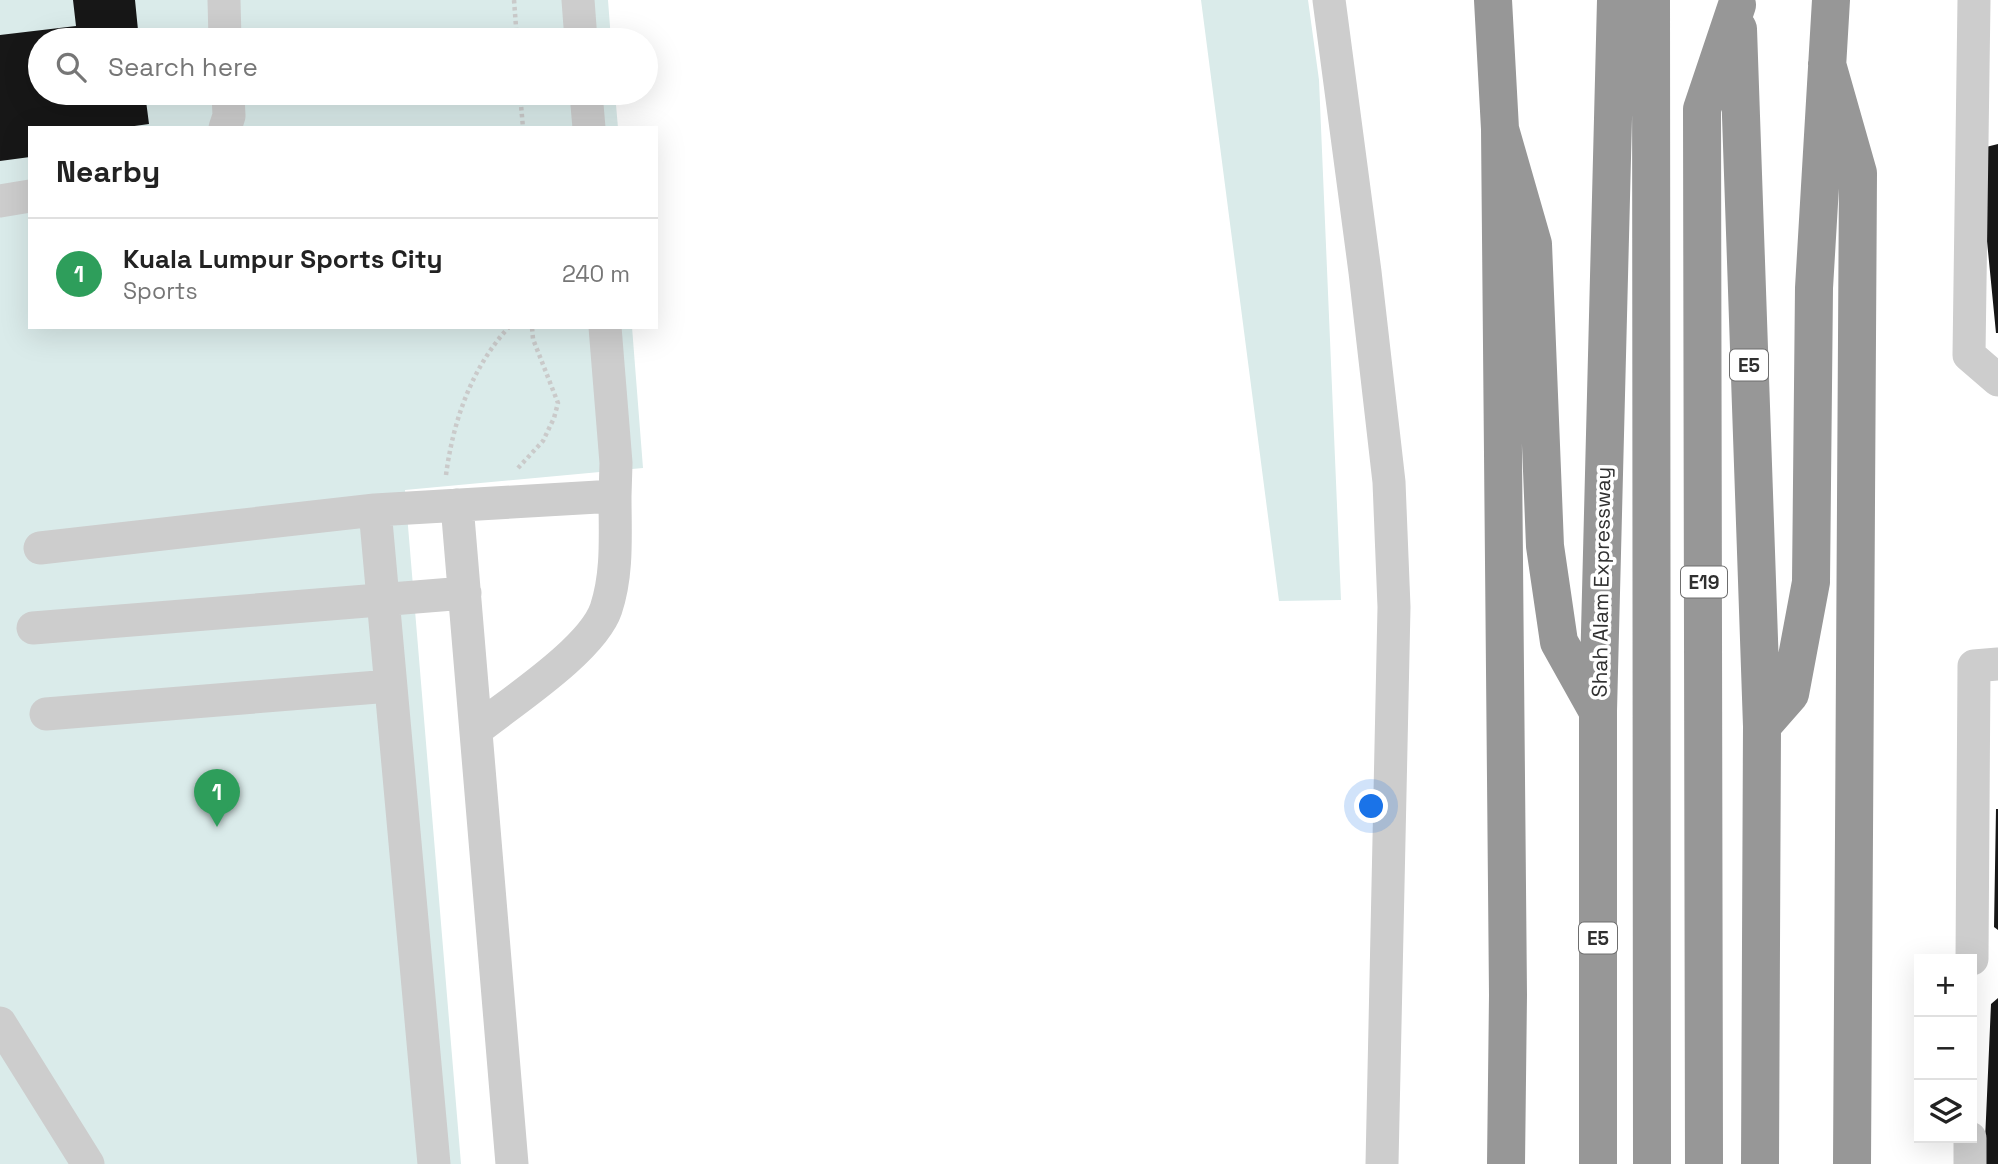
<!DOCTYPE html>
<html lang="en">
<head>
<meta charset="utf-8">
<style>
  :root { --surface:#fff; --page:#f2f2f2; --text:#222; --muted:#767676; --line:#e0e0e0; --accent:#db2777 }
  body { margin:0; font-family:"Space Grotesk",sans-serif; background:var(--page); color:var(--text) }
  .controls { position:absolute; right:21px; bottom:21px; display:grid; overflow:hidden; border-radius:0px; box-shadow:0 7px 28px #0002 }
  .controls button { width:63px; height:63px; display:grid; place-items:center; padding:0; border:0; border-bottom:2px solid var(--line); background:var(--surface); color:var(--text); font:35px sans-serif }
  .you { position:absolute; left:1372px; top:807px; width:24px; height:24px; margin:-18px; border:5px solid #fff; border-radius:50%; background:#1a73e8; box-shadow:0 0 0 10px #1a73e833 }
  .badge { display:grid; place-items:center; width:46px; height:46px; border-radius:50%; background:var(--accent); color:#fff; font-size:23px; font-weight:700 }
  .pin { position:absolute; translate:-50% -58px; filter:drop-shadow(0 2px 4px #0008) }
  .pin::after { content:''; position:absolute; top:37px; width:24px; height:21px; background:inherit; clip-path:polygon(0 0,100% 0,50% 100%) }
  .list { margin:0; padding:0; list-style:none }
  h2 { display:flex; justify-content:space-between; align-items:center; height:91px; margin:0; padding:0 28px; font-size:30px }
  h2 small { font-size:23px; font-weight:400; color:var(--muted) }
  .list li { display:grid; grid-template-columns:46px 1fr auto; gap:21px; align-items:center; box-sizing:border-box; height:112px; padding:0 28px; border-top:2px solid var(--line) }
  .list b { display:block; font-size:26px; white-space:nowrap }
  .list p { margin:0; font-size:23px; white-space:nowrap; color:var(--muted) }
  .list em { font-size:23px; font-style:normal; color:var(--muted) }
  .icon { flex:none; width:38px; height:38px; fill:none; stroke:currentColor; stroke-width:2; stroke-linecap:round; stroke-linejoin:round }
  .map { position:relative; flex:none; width:1998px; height:1164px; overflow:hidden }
  .search { position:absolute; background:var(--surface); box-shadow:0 7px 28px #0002; left:28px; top:28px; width:630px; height:77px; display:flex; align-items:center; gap:18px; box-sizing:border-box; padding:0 24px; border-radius:38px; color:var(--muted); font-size:26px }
  .panel { position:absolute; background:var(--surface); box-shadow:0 7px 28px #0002; left:28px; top:126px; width:630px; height:203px; border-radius:0px }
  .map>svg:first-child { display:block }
  .green { fill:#daebea }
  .building { fill:#171717 }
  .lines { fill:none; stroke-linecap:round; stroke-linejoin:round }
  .path { stroke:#cacaca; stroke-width:4.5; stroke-dasharray:3.5 3.5; stroke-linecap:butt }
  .minor { stroke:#cdcdcd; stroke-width:33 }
  .highway { stroke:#979797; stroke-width:38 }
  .labels { text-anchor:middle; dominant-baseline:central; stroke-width:7; stroke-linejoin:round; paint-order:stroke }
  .shield { fill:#fff; stroke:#6e6e6e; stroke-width:2 }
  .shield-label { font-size:19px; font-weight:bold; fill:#303030 }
  .street-label { font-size:21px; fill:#303030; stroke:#fff }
</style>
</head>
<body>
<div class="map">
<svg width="1998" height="1164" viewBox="0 0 1998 1164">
  <rect width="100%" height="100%" fill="#fff"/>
  <path class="green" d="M0,0H608L611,40H40V93H615L618,128H30V327H632L643,468L405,490L461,1164H0Z
    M1201,0H1308L1319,80L1341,600L1279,601Z"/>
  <path class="building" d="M73,0H135L139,40H40V93H145L149,124L120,128H30V157L0,161V35L76,26Z
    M1998,144V333H1996L1978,149Z
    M1996,809H1998V930L1994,927Z
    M1998,998V1164H1984L1991,1004Z"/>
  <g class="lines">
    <path class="path" d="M514,0L517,40
      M520,93L523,128
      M518,468L543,441L554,418L558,403L533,339L532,327
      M446,475C453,422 471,368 509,327"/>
    <path class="minor" d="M224,0L225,40
      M578,0L581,40
      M1329,0L1365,272L1389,482L1394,607L1382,1164
      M1974,0L1969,355L1998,380
      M586,93L589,128
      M225,128L229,116L228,93
      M0,201L30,196
      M457,505L512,1164
      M375,510L434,1164
      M40,548L375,510L615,496L616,463L605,327
      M33,628L465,593
      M46,714L390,686
      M476,730C511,702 592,650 606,609C618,573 615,534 615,496
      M1972,959L1974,666L1998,664
      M0,1023L88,1164
      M1970,1164V1138"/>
    <path class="highway" d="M1493,0L1500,129L1533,244L1545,546L1559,642L1597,710
      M1651,0L1652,1164
      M1738,29L1762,726L1760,1164
      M1827,64L1858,173L1852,1164
      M1500,129L1508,995L1506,1164
      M1762,726L1790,694L1811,582L1814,288L1831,0
      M1598,1164V711L1616,0
      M1704,1164L1702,109L1737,5"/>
  </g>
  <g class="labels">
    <g class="shield">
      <rect x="1730" y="349.5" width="38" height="31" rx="5"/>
      <rect x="1681" y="566.5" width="46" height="31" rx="5"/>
      <rect x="1579" y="922.5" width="38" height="31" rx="5"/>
    </g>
    <g class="shield-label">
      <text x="1749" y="365">E5</text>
      <text x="1704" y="582">E19</text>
      <text x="1598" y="938">E5</text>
    </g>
    <g class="street-label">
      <text transform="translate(1601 582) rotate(-89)">Shah Alam Expressway</text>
    </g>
  </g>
</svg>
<div class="controls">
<button>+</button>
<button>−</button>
<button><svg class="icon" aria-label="layers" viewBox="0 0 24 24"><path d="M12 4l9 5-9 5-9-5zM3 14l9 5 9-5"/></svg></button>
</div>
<div class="you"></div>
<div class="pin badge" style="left:217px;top:827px;background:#2e9e5b">1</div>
<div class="search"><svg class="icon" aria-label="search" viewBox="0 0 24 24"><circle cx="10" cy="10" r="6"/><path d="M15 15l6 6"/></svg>Search here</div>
<section class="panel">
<h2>Nearby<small></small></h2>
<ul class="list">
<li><span class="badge" style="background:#2e9e5b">1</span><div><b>Kuala Lumpur Sports City</b><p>Sports</p></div><em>240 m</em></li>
</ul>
</section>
</div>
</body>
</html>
